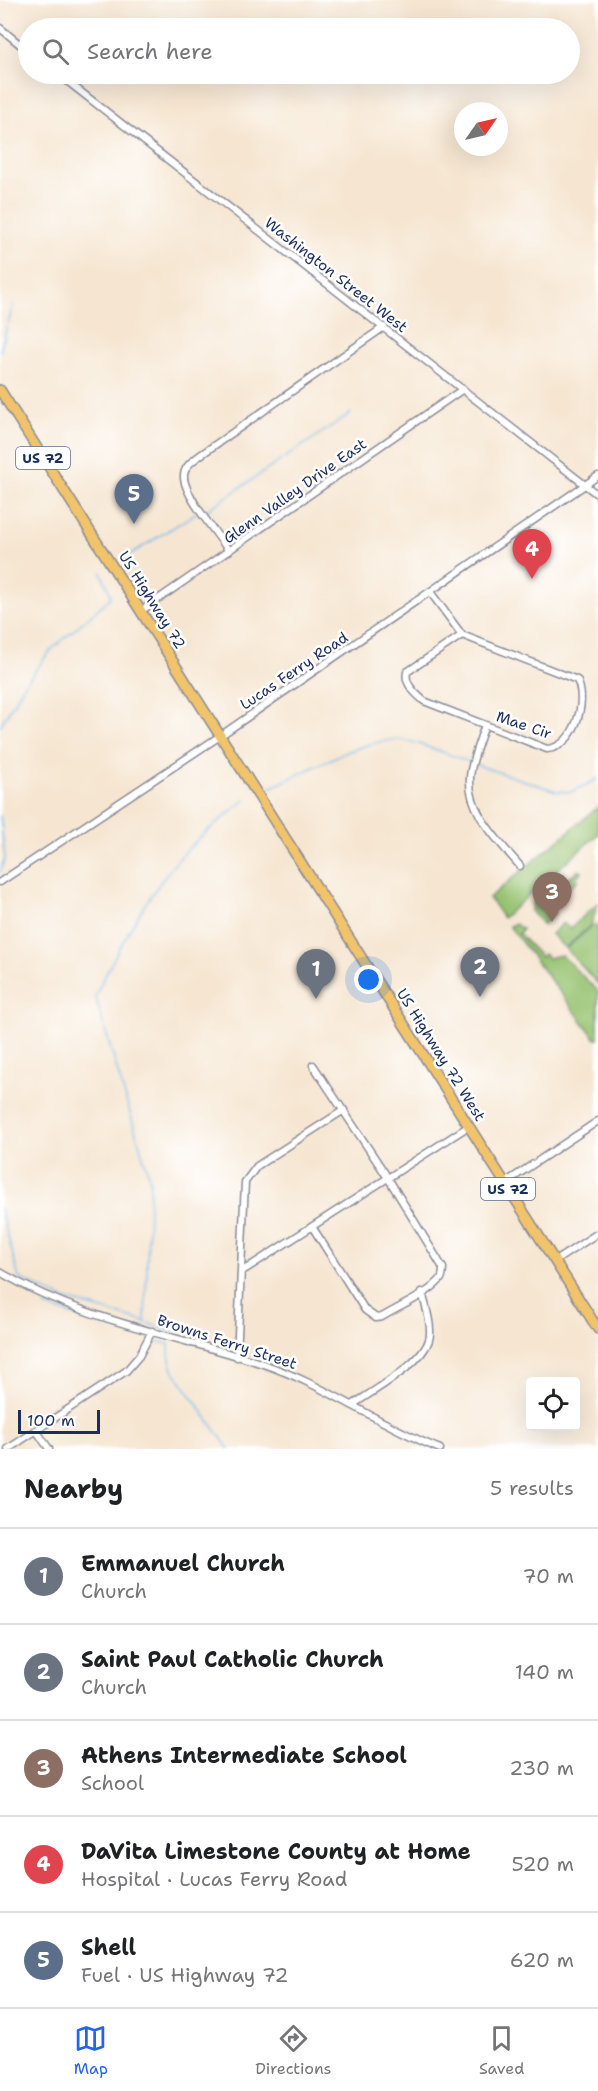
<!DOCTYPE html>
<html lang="en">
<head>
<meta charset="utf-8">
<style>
  :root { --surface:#fff; --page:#f2f2f2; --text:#202124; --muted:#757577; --line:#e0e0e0; --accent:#2563eb }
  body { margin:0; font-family:"Shantell Sans",sans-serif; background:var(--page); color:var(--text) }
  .controls { position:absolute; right:18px; bottom:18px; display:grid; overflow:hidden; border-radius:6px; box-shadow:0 6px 24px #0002 }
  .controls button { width:54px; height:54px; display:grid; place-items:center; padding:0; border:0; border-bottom:2px solid var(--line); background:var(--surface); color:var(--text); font:30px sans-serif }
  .compass { position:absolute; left:454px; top:102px; width:54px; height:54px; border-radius:50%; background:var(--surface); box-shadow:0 6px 24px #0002; rotate:56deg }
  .scale { position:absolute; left:18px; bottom:15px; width:82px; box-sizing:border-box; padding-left:6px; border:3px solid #1b2f5e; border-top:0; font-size:16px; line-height:21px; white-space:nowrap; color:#1b2f5e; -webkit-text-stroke:4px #fff; paint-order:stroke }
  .you { position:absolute; left:369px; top:980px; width:21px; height:21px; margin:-15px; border:4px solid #fff; border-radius:50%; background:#1a73e8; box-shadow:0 0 0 9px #1a73e833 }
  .badge { display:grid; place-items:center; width:39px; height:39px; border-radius:50%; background:var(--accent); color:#fff; font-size:20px; font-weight:700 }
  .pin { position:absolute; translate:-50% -50px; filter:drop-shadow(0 2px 3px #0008) }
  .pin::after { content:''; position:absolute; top:32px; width:21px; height:18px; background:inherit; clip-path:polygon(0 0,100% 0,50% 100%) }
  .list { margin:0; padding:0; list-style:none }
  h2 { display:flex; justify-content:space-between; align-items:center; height:78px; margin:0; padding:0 24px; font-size:26px }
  h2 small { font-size:20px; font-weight:400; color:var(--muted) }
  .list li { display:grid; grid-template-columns:39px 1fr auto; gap:18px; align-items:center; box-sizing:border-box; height:96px; padding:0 24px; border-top:2px solid var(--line) }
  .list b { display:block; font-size:22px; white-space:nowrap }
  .list p { margin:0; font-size:20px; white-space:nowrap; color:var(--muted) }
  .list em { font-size:20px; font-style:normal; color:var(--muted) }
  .icon { flex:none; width:33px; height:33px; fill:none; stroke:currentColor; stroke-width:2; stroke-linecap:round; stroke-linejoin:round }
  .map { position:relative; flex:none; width:598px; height:1449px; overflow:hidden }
  .search { position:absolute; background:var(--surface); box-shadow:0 6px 24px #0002; left:18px; right:18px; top:18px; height:66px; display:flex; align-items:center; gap:15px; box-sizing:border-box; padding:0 21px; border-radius:33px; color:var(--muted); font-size:22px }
  .sheet { height:558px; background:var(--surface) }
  nav { display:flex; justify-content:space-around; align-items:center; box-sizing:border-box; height:84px; border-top:2px solid var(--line); background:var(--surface); font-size:16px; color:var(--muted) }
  nav a { display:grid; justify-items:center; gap:3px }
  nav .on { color:var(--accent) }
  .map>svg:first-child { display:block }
  .green { fill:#96c26f; stroke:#587866; stroke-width:1.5 }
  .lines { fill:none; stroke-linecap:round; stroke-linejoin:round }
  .stream { stroke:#77b9ec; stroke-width:1.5 }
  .minor-casing { stroke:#888a98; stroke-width:9 }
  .highway-casing { stroke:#888a98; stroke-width:12 }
  .minor { stroke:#fff; stroke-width:6 }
  .highway { stroke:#f1c36a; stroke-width:9 }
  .labels { text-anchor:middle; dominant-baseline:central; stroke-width:5; stroke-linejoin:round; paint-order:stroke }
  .shield { fill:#fff; stroke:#5f6d8e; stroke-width:1.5 }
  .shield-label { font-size:14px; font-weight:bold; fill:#1b2f5e }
  .street-label { font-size:15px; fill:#1b2f5e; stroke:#fff }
</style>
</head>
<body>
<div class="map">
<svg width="598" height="1449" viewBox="0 0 598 1449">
  <rect width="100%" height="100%" fill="#fff"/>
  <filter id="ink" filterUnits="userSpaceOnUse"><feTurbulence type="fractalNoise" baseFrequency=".0167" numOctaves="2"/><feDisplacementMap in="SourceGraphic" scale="12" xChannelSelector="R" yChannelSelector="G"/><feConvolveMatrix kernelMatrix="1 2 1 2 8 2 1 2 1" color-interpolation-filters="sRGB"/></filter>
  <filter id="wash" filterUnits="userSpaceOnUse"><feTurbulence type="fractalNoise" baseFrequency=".008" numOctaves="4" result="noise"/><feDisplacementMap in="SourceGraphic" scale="24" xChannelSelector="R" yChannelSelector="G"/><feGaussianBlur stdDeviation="1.35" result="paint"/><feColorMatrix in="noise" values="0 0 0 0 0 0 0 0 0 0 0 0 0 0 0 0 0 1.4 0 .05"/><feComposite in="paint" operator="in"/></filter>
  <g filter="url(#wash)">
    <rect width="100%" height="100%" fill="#f6e6d1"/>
    <path class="green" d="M598,807V834L503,918L489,898Z
      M578,870L582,871L576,877L578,880L549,907L555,913L543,925L531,911L532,904L555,882L560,886Z
      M598,903L591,925L565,948L551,934L563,923L570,929Z
      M515,924L522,929L519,934L541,957L544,954L548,958L561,955L598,991V1038L596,1039L509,926Z
      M598,924V984L566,949L592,926Z"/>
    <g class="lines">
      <path class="stream" d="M0,351L13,306
        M207,510L351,413
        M123,559L196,513
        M0,726L23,687L50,651L109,599L111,596L101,572
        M474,764L556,791L571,792L598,779
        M270,788C304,773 370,733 408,741C429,746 449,755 470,762
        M0,816L5,857L0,873
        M0,1208L19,1278L64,1299L145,1322
        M45,1306L135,1335
        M172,1332L145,1322L150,1180L95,996C118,948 154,882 192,845C209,829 227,815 245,800
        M158,1342L169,1344V1355L173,1370L229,1449"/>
    </g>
  </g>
  <g filter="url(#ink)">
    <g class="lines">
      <defs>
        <path id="minor" d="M0,28L28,51
          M145,28L148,24L155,23L157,28
          M58,74L598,495
          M71,84L84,74
          M229,551C218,535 182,493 184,475C185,465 195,459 202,454L384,327
          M431,593L462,635L577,680C588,701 575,747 547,749L424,701C416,694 404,684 407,672L462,635
          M141,611L463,389
          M485,725C480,739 474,755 471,770C463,808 498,840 520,866
          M0,882L220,736L598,476
          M313,1065L388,1178L443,1268C443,1272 443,1278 439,1281C425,1296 400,1306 382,1317L376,1318L365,1310L313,1228
          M505,1183L598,1121
          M555,1261L598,1233
          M0,1272C81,1320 175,1335 263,1364C326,1385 379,1425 440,1449
          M241,1272L469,1126
          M237,1357L245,1182L257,1166L344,1110
          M354,1404C375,1389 429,1361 430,1334C431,1320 425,1305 422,1292
          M36,1430L49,1449
          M8,1449L126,1371L139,1356L152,1331"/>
        <path id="highway" d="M0,390L598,1329"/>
      </defs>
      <use href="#minor" class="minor-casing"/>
      <use href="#highway" class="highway-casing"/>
      <use href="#minor" class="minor"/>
      <use href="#highway" class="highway"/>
    </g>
  </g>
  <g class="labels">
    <g class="shield">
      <rect x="16" y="447" width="54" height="22" rx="4.5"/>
      <rect x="481" y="1178" width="54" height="22" rx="4.5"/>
    </g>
    <g class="shield-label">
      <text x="43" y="458">US 72</text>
      <text x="508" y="1189">US 72</text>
    </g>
    <g class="street-label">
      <text transform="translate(336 275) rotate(38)">Washington Street West</text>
      <text transform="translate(295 491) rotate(-35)">Glenn Valley Drive East</text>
      <text transform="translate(152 600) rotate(58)">US Highway 72</text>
      <text transform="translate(294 671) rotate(-34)">Lucas Ferry Road</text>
      <text transform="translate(524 725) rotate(19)">Mae Cir</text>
      <text transform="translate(441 1055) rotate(58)">US Highway 72 West</text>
      <text transform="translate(227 1342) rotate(18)">Browns Ferry Street</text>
    </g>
  </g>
</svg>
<div class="controls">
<button><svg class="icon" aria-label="locate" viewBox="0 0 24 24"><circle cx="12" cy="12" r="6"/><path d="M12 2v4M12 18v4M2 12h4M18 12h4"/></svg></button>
</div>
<svg class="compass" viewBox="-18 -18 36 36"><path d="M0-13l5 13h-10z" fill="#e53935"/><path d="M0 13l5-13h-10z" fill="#757577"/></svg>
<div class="scale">100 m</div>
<div class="you"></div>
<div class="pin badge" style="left:316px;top:999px;background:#6b7280">1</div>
<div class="pin badge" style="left:480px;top:997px;background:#6b7280">2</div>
<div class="pin badge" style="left:552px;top:922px;background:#8d6e63">3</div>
<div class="pin badge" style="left:532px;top:579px;background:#e0444e">4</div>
<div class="pin badge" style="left:134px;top:524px;background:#5c6f8a">5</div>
<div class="search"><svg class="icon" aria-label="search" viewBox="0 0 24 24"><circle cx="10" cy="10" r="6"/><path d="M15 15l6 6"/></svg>Search here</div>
</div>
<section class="sheet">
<h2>Nearby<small>5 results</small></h2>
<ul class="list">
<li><span class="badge" style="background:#6b7280">1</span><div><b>Emmanuel Church</b><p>Church</p></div><em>70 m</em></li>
<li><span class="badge" style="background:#6b7280">2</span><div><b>Saint Paul Catholic Church</b><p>Church</p></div><em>140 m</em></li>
<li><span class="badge" style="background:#8d6e63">3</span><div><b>Athens Intermediate School</b><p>School</p></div><em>230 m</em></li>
<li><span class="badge" style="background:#e0444e">4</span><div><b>DaVita Limestone County at Home</b><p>Hospital · Lucas Ferry Road</p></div><em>520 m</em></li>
<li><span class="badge" style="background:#5c6f8a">5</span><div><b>Shell</b><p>Fuel · US Highway 72</p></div><em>620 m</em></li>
</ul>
</section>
<nav>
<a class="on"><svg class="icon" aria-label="map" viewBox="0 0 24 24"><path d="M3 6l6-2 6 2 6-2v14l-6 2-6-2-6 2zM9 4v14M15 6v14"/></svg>Map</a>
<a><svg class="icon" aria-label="directions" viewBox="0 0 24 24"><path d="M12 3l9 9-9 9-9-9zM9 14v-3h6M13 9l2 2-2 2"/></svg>Directions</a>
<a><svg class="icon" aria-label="saved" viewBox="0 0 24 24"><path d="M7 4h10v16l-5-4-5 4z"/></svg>Saved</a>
</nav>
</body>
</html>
